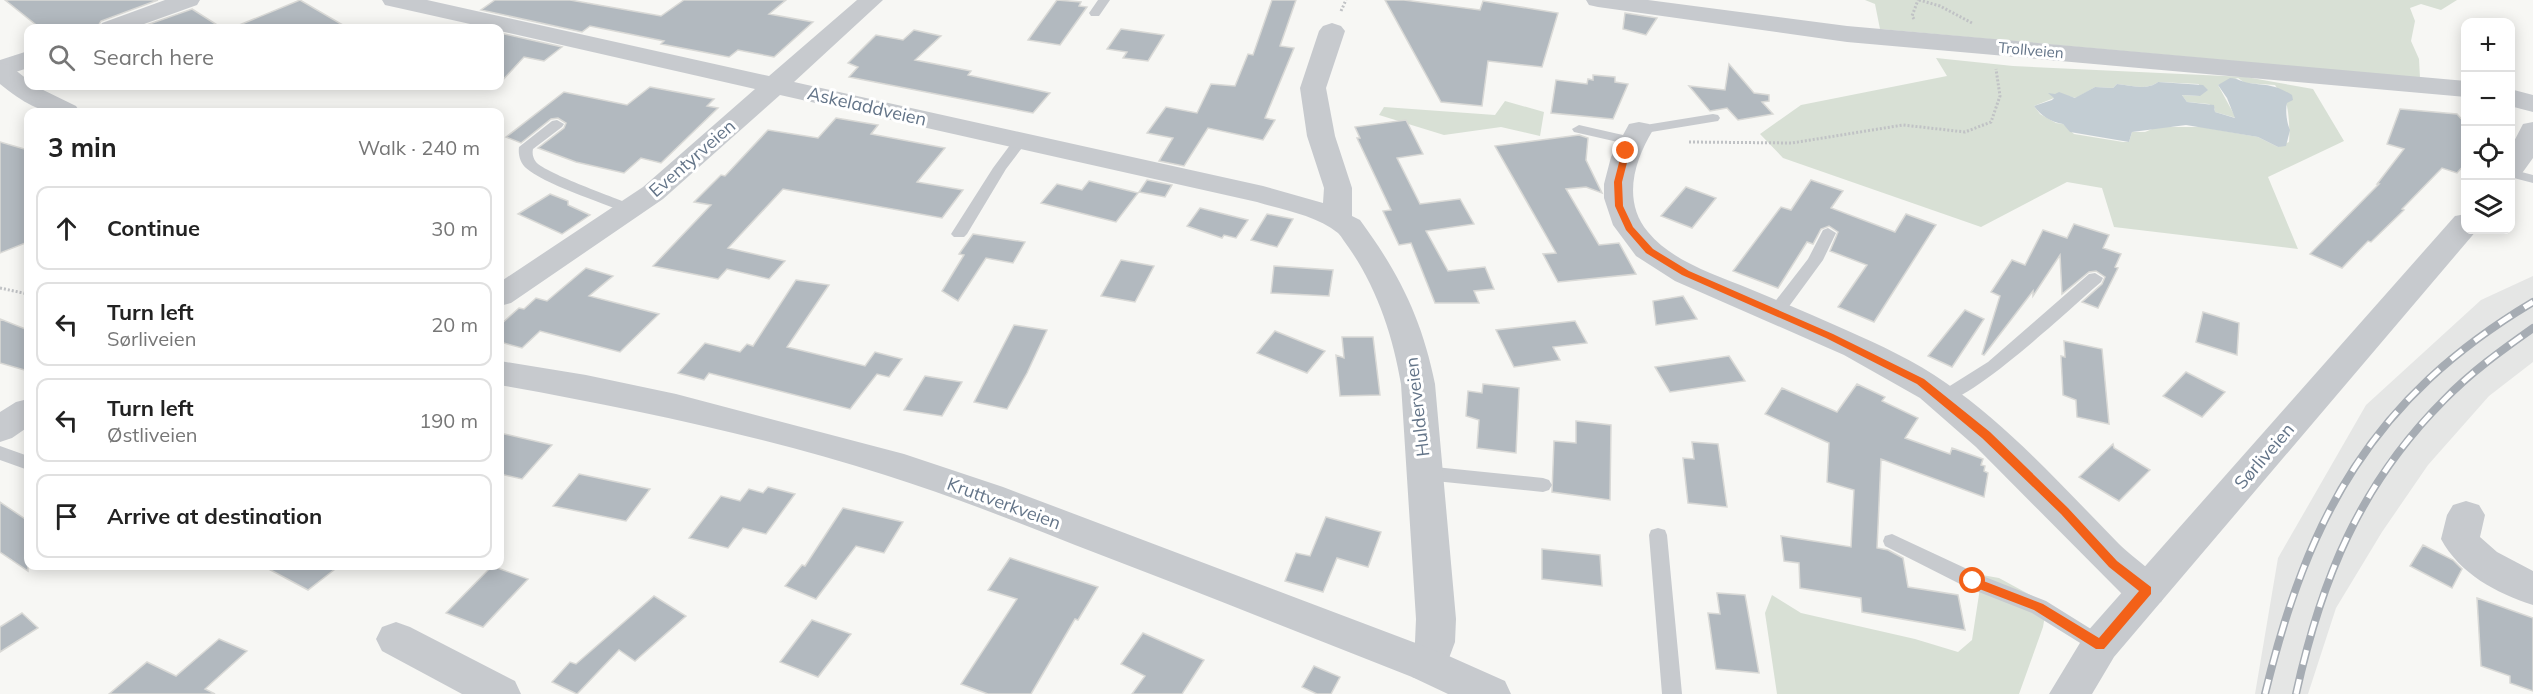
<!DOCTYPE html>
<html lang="en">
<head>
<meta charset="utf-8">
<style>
  :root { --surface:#fff; --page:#f2f2f2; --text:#222; --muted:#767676; --line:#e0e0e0 }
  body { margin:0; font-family:Mulish,sans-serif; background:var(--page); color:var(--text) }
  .controls { position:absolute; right:18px; top:18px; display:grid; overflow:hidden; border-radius:12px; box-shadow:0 3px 15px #0003 }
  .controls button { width:54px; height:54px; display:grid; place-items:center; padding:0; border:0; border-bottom:2px solid var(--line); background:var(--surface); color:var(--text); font:30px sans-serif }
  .stop { position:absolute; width:18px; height:18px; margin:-14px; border:4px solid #f36118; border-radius:50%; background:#fff }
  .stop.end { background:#f36118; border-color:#fff; box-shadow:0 2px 6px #0008 }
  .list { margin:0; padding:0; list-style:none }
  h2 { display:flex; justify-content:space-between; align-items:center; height:78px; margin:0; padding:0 24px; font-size:26px }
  h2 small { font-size:20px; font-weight:400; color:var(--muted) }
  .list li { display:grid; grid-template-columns:39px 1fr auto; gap:18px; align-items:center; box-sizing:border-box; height:84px; margin:0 12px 12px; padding:0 12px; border:2px solid var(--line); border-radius:12px }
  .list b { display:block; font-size:22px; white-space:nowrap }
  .list p { margin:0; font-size:20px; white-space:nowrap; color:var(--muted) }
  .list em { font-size:20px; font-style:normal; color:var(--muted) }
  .icon { flex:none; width:33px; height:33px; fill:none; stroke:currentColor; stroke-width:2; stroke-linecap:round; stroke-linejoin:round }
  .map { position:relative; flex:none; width:2533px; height:694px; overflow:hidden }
  .search { position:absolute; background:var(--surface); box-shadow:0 3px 15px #0003; left:24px; top:24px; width:480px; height:66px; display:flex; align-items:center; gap:15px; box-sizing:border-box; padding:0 21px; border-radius:12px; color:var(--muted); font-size:22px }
  .panel { position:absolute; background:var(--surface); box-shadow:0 3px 15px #0003; left:24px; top:108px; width:480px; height:462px; border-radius:12px }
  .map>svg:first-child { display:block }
  .built { fill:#e5e6e5 }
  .green { fill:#d8e0d5; fill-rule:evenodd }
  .water { fill:#c3cdd3 }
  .building { fill:#b2b9bf; stroke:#d9d9d6; stroke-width:1.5 }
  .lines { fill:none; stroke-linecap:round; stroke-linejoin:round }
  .path { stroke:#c0c2c5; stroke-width:3; stroke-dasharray:2 2; stroke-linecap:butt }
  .service { fill:#c7cace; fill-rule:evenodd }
  .minor { fill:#c7cace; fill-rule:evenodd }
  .tertiary { fill:#c7cace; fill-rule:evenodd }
  .rail-casing { stroke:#a6acb3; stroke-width:8 }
  .rail { stroke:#fff; stroke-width:5; stroke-dasharray:15; stroke-linecap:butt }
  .route { fill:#f36118 }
  .labels { text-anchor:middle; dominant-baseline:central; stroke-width:6; stroke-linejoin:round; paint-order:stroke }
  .far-street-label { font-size:15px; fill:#637488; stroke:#fff }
  .street-label { font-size:18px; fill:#637488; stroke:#fff }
</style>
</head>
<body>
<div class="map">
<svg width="2533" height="694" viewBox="0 0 2533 694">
  <rect width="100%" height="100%" fill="#f7f7f4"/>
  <path class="built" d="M2533,276V362L2489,396L2428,465L2382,532L2336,608L2308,694H2255L2278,558L2366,405L2481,300Z"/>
  <path class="green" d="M1865,0H2457L2441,10L2421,4L2410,8L2415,21L2411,41L2419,59L2420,78L1880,29L1875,4Z
    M1936,58L2013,66L2246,77L2313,89L2344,141L2268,177L2298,249L2114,227L2102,188L2067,182L1981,227L1783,158L1760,134L1801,105L1947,76ZM2238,78L2245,83L2275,85C2278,90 2285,97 2286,102C2289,112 2290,132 2289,142L2278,147L2258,137L2202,127H2157L2145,132H2132L2129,142H2123L2074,134L2063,124L2056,123L2040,114L2034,106L2054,98L2064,95L2076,98L2095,87L2113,88L2117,84C2130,85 2147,91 2158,82L2199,84L2200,96L2182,95L2187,102L2209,104L2215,109V112L2236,118L2218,85Z
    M1505,101L1544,112L1540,136L1501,127L1444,135L1379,115L1384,107L1495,115Z
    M1982,575L1999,578L2047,604L2043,627L2019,694H1777L1765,613L1772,595L1801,613L1915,639L1958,652L1972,640Z"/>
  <path class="water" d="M2230,78C2237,78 2242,82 2249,83C2269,86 2274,84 2292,95L2293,100L2287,103C2285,111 2287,123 2290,130L2286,146L2278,147L2258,137L2186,125L2132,132L2129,142L2070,132L2063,124C2051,122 2041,116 2034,106L2052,100L2054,98L2048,93L2055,94L2059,92L2075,98L2095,87L2113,88L2117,84C2130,85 2147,91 2158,82L2203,85L2208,90L2200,96L2182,95L2187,102L2214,105L2215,112L2235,118L2227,98L2218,85Z"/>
  <path class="building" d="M5,0H158L101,21L97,28H40Z
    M300,0L348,28H232Z
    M495,0H570L661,16L684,0H786L769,14L813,22L774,57L738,50L729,57L661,44L664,41L590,26L582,32L481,10Z
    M1057,0L1081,2L1079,6L1087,7L1060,45L1028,40Z
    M1272,0H1296L1280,46L1294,48L1265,118L1275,120L1263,140L1208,128L1184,166L1159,161L1173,138L1147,133L1166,107L1197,113L1211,84L1235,86L1248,54L1253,55Z
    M1385,0H1404L1480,10L1483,1L1558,13L1542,67L1488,61L1482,106L1441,102Z
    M192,9L222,28H138Z
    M1625,13L1657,18L1646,35L1623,29Z
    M1121,29L1164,35L1148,61L1123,58L1127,52L1107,49Z
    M914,30L941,36L915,60L971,71L968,75L1050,93L1033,113L849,77L858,67L848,63L876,35L903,40Z
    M500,33L562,47L544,61L524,57L500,83Z
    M1729,64L1754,93L1769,95V101L1762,102L1773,114L1738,120L1727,108L1710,111L1689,86L1725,90Z
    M1593,75L1615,77V82L1628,84L1613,119L1551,113L1556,80L1587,84L1588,79L1593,80Z
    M650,87L714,99L707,106L718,108L661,163L641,158L624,173L576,162L538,148L564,128L566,123L558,118L551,119L521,143L506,137L564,92L627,105Z
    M2400,109L2457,114L2466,124V163L2457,173L2442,168L2402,209L2404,210L2371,242L2368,241L2342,268L2310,254L2379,184H2377L2404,149L2387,144Z
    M836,118L878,125L871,134L945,148L917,182L963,190L942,218L783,189L728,248L785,261L769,279L727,269L718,279L653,266L711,205L694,202L721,175L725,176L768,130L818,138Z
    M1406,120L1423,154L1397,158L1420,204L1460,199L1474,224L1426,231L1448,271L1485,267L1494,289L1474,291L1479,303H1435L1411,243L1399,245L1383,211L1391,210L1357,138H1360L1355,127Z
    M1579,135L1588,138L1586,160L1602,193L1586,187L1566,189L1599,245L1619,243L1636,274L1558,282L1543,254L1556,253L1495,146Z
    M0,142L28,150V242L0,253Z
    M1147,180L1172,185L1165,197L1139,192Z
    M1811,180L1843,191L1831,208L1895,232L1906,214L1936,225L1874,322L1838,307L1867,265L1830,251L1838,232L1829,226L1821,229L1813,244L1807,242L1778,288L1733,271L1781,207L1791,210Z
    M1089,181L1138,193L1116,222L1041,203L1057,184L1082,190Z
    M1686,187L1716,198L1692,228L1661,216Z
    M550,194L568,201V205L590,215L562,234L518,214Z
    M1200,208L1248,220L1236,238L1224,235L1222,238L1187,226Z
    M1267,214L1293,219L1277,247L1251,240Z
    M2074,224L2109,235L2103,248L2121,254L2115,267L2118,268L2098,308L2082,302L2102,284L2105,277L2096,271L2089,272L2062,294L2060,255L2033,296V291L1984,355L1982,354L2000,296L1991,292L2012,260L2025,265L2043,230L2067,238Z
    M973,234L1025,242L1013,263L986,258L958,301L942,291L964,255L959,254Z
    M1121,260L1154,266L1135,302L1101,296Z
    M1274,266L1333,270L1329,296L1271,293Z
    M586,268L613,276L589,296L659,314L620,352L540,331L522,348L500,342V325L519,308L524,309L536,298L547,301Z
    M796,280L829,285L787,347L865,366L875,352L902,359L889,377L877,374L850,409L709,373L704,380L678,373L705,343L740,352L747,344L753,346Z
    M1683,296L1697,319L1656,325L1653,301Z
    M1965,310L1984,319L1952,367L1928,356Z
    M2203,312L2239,323L2237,355L2196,342Z
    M0,319L28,330V371L0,363Z
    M1575,321L1587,343L1553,347L1560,360L1514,367L1496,330Z
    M1014,325L1047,330L1027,373L1007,409L974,402Z
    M1275,331L1325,351L1307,373L1257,353Z
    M1342,337H1373L1380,395L1340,396L1336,355L1344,358Z
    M2064,341L2102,349L2109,424L2077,417L2076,400L2063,395L2061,356L2065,357Z
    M1729,356L1745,381L1670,392L1655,367Z
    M2186,372L2225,392L2202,417L2163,396Z
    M925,376L962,382L942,416L904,410Z
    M1483,384L1519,388L1516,453L1477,448L1479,420L1466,416L1468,391L1482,393Z
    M1857,384L1885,397L1882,401L1918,418L1905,438L1950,454L1952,448L1983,459L1981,465L1985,466L1984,471L1988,473L1984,497L1881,459L1877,548L1888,550L1903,558L1908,587L1958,595L1965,630L1862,612L1861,598L1800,588L1799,563L1784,561L1781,536L1851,547L1854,490L1827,482L1829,443L1765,414L1782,388L1837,412Z
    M1576,421L1611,425L1610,500L1552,492L1554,441L1576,443Z
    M500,433L552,445L522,479L500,474Z
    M1692,442L1718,444L1727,507L1688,503L1683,458L1694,459Z
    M2113,444L2114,448L2150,470L2119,501L2079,477Z
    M579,474L650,489L626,521L553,506Z
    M768,487L795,494L766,534L743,528L728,548L689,538L721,496L740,501L749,489L763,493Z
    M0,502L28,521V571L0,552Z
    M843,508L903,522L884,553L856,546L816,599L785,586L802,565L805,566Z
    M1326,517L1381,532L1368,567L1337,558L1323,592L1285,581L1296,553L1310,556Z
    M2423,545L2453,560L2462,569L2452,588L2410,566Z
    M1542,549L1600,555L1602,586L1542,579Z
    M1010,558L1098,587L1078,620L1075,619L1031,694H988L961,684L1017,599L988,590Z
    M263,566H339L308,590Z
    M492,566L528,579L483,627L446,613Z
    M1717,593L1745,595L1759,673L1716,669L1708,613L1720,614Z
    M654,596L686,616L635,661L619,650L577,694L552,682L570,662L576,664Z
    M2477,598L2533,618V691L2510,683V676L2481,666Z
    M22,613L38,628L0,652V627Z
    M812,620L851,634L818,677L780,662Z
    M1143,633L1204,660L1182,694H1132L1145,676L1121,664Z
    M219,639L247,651L205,689L215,694H109L147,662L176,676Z
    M1314,666L1340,677L1331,694H1317L1302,687Z"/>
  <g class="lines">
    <path class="path" d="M1919,0L1940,6L1972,23
      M1341,11L1346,0
      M1914,19L1912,16L1918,0
      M1689,142L1792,143L1903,125L1965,132L1991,122L2000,96L1996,69
      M0,288L28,294"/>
    <path class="service" d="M1098,0H1110L1099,16H1091L1089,13Z
      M1713,114L1718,115L1720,118L1718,121L1639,134L1632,130L1639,126Z
      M557,120L564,124L562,127L533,149C532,154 533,158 536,162C547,174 616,198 635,206L637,209L635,212H625C602,203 542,183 526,168C520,163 518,154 519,147L552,121Z
      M1579,125L1636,138L1638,141L1631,145L1574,132L1572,129Z
      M1021,136L1028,140L1006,169L967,234L964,237H954L951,234L993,168L1016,137Z
      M2510,169L2533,175V183L2510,177Z
      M1828,228L1836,233L1823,260L1782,316H1770L1768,312L1770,308L1808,259L1823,230Z
      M2095,273L2103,278L2101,282C2076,303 1964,410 1937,402L1934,398L1937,394L1988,362L2089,274Z
      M0,446L28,456V470L0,460Z
      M1425,466L1543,478L1549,480L1552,485L1549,490L1543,492L1425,480L1419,478L1416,473L1419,468Z
      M1658,528L1665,530L1667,535L1682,694H1662L1649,535L1651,530Z
      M1892,534L1980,575L2046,601L2107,639L2110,645L2107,651L2100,653L2093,651L2032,613L1966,587L1885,546L1883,541L1885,536Z"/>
    <path class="minor" d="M165,0H200L197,5L133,28H99L102,23Z
      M382,0H427L769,76L857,0H883L794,82L1263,186L1323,203L1324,188L1307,136L1300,88L1319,31L1323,26L1332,23L1341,26L1345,31L1326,88L1335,136L1352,188V216L1360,220C1399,273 1422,319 1435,384L1456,619L1455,642L1442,677L1427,682L1412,677L1406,665L1415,642L1416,619L1401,384C1393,336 1377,288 1349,248C1345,243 1342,237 1338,233C1316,215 1283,210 1257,202L780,95L663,199L511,303L500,306V282L643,187L755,89L500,31V28H488L394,7L385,5Z
      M1586,0H1648L1847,26L2466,81V97L1847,42L1598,7L1589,5Z
      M28,51V68L0,77V60Z
      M2510,89L2533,95V112L2510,106Z
      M1639,122L1649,124L1653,130C1634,161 1622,201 1648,232C1673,262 1714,274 1750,289C1782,302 1814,316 1846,330C1880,345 1915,361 1946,383C2010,427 2064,488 2119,544C2134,559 2157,572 2167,591L2161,602C2144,608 2136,604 2122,594L1976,447L1920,398L1844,355L1675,281L1636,256L1613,225L1604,198V184L1611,157L1629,124Z
      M28,399V427L12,438L0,442V412L16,402Z
      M2466,501L2479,505L2485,515L2480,537L2497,552L2533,571V605C2496,593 2460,574 2441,539L2447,515L2453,505Z
      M396,622L410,627L515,681L521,694H462L382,651L376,639L382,627Z"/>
    <path class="tertiary" d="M0,63L9,65L28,80V86H35L76,106L80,112C44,116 28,106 0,84Z
      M2533,122V158L2520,176L2510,178V149L2523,124Z
      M2466,214V230H2477L2114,657L2092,694H2049L2086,633L2455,216Z
      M500,361L586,375L676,394L904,454L1003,487L1442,653L1505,681L1511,694H1448L1412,677C1300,633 1188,588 1075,545C1012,520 949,495 885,475C759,435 629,408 500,385Z"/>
    <defs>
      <path id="rail" d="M2265,694C2308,516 2372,398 2533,302
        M2296,694C2321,580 2360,484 2444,400C2471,372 2502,350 2533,328"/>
    </defs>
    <use href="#rail" class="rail-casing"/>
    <use href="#rail" class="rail"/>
  </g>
  <path class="route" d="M1626,149L1630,151L1622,182L1623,206L1633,227L1653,249L1689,271L1833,334L1924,379L1990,432L2068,508L2117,561L2151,587V594L2104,649H2096L2034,610L1969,585L1967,581L1973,577L2043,604L2099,638L2139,591L2109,567L2061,514L1982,438L1917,384L1826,338L1682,275L1646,253L1626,230L1615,206L1614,182L1622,151Z"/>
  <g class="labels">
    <g class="far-street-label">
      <text transform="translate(2031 50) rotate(5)">Trollveien</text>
    </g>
    <g class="street-label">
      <text transform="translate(867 106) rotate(13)">Askeladdveien</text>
      <text transform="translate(692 158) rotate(-41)">Eventyrveien</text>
      <text transform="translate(1417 407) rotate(-97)">Hulderveien</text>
      <text transform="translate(2264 456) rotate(-49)">Sørliveien</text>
      <text transform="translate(1004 503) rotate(20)">Kruttverkveien</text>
    </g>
  </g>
</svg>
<div class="controls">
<button>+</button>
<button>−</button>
<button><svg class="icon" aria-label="locate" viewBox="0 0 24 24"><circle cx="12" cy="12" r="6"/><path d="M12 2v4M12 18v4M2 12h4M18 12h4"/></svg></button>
<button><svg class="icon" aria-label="layers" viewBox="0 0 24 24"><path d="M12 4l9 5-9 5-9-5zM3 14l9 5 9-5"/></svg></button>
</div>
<div class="stop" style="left:1973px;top:581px"></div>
<div class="stop end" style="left:1626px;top:151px"></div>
<div class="search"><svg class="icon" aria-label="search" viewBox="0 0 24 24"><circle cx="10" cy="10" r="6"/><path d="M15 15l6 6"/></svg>Search here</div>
<section class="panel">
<h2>3 min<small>Walk · 240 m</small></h2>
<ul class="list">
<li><svg class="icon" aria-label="ahead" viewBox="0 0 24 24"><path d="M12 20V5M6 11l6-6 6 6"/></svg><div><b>Continue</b></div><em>30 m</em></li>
<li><svg class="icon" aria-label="left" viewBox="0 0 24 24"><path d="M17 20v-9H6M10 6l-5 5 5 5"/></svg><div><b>Turn left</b><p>Sørliveien</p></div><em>20 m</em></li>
<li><svg class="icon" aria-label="left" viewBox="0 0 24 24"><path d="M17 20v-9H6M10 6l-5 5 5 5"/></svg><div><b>Turn left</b><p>Østliveien</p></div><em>190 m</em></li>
<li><svg class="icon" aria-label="arrive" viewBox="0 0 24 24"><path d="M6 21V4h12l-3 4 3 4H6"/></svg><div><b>Arrive at destination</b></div></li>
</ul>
</section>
</div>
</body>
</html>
